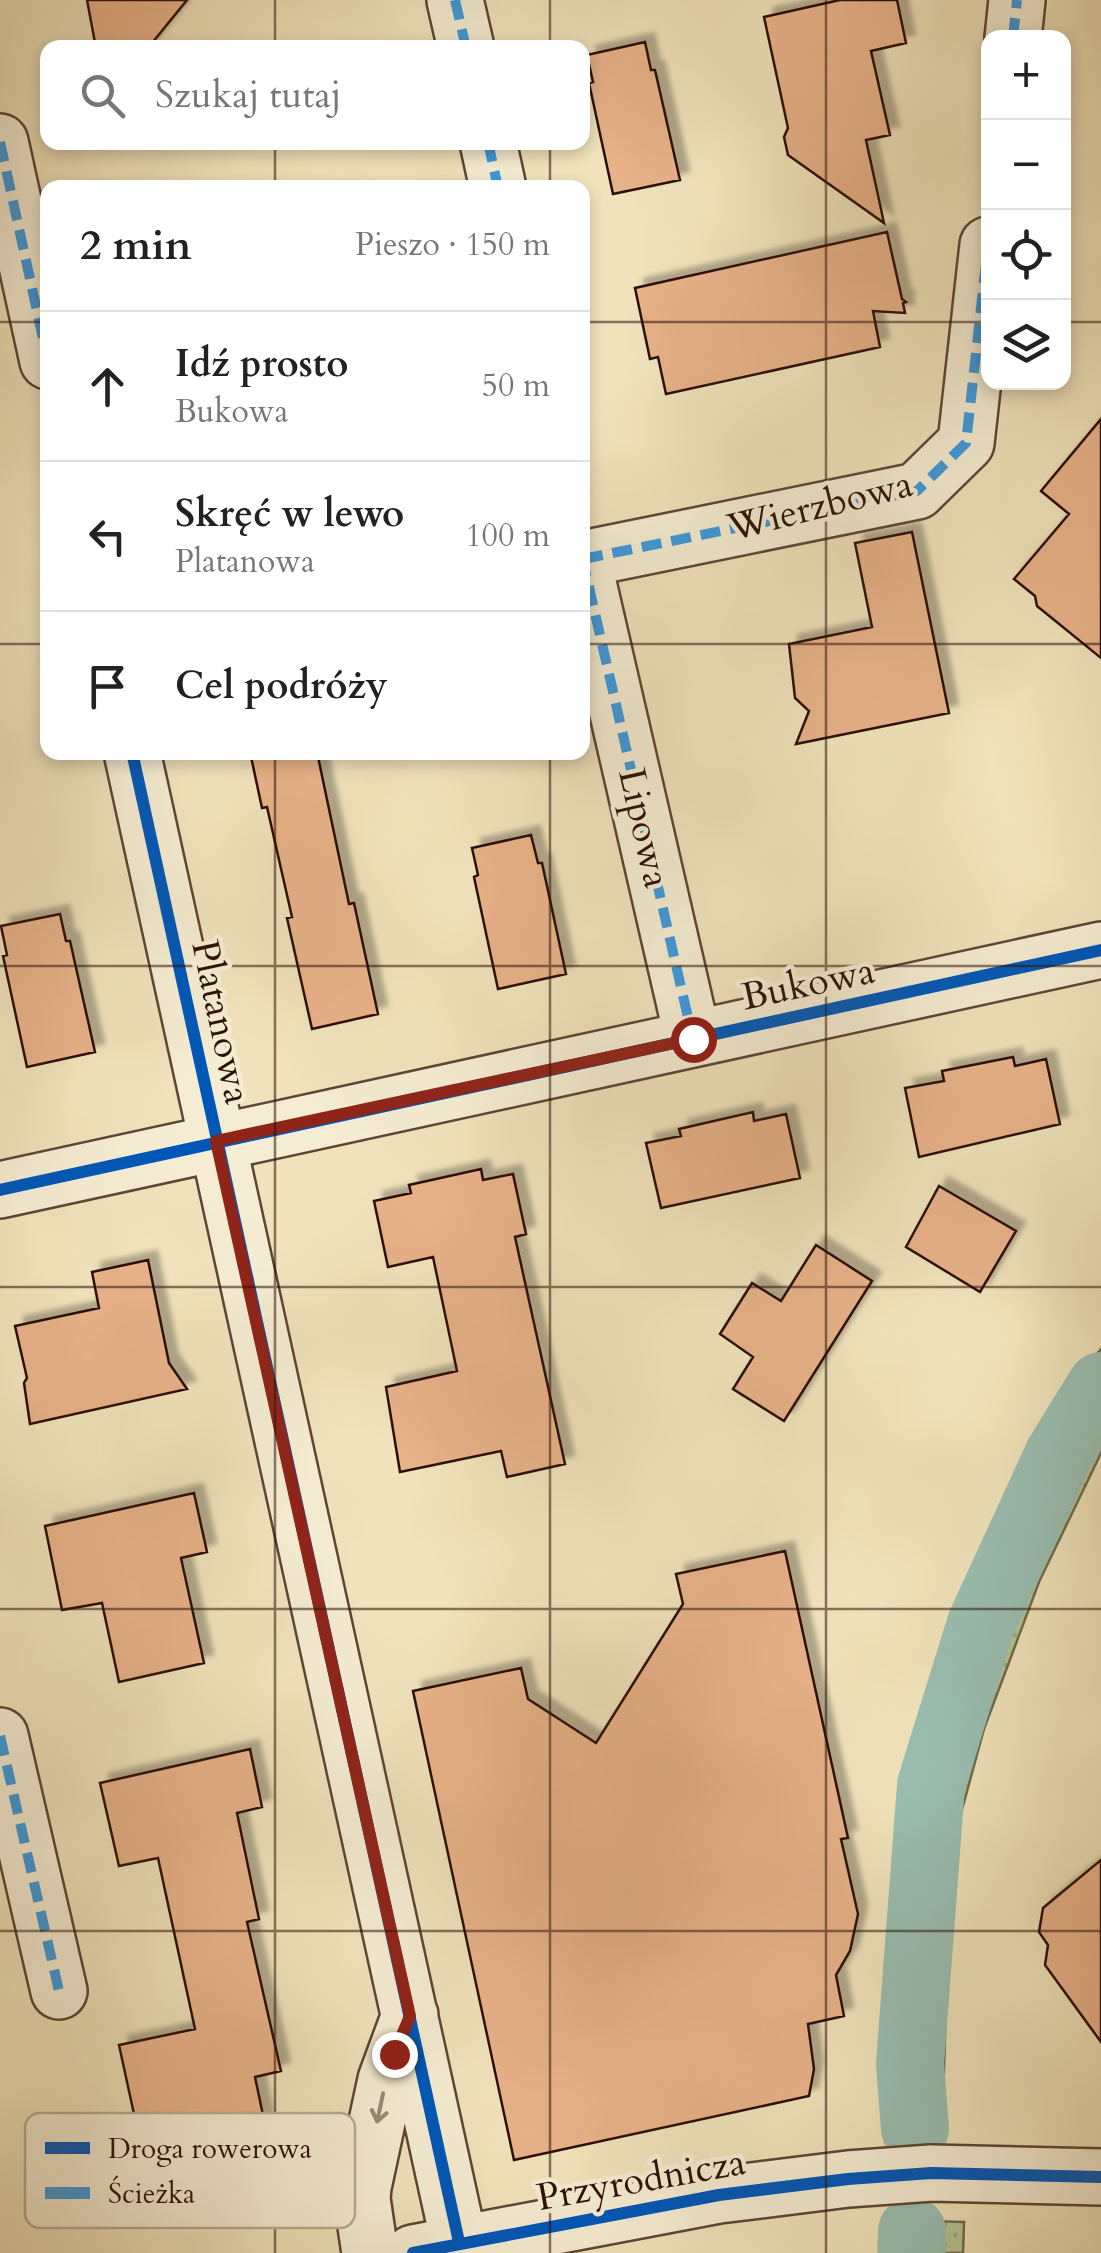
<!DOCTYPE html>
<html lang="pl">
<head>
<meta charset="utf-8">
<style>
  :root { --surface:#fff; --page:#f6f6f6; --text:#222; --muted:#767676; --line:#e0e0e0 }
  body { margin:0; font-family:Cardo,serif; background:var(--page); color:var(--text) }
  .controls { position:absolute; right:30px; top:30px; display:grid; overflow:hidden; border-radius:20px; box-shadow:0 5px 15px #0003 }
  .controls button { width:90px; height:90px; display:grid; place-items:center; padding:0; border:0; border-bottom:2px solid var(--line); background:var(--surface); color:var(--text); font:50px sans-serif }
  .stop { position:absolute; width:30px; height:30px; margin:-22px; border:8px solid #8f2418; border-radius:50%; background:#fff }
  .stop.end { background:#8f2418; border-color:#fff; box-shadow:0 2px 10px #0008 }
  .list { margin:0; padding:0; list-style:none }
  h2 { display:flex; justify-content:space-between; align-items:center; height:130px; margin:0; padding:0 40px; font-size:42px }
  h2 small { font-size:32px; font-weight:400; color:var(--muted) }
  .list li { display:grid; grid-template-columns:65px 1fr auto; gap:30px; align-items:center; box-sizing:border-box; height:150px; padding:0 40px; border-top:2px solid var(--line) }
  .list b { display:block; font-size:38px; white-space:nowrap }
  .list p { margin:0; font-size:32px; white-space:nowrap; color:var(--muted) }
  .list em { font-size:32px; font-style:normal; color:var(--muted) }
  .icon { flex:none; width:55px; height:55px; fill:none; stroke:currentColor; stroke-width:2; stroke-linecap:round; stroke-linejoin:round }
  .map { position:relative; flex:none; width:1101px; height:2253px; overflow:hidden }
  .search { position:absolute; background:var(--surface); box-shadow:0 5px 15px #0003; left:40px; top:40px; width:550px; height:110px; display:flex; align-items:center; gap:25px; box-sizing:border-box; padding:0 35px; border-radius:20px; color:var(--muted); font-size:38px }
  .panel { position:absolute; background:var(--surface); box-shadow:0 5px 15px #0003; left:40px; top:180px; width:550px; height:580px; border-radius:20px }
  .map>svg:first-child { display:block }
  .grass { fill:url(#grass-dots); stroke:#706b4e; stroke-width:2.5 }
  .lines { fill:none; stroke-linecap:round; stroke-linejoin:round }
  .canal { stroke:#9abeb1; stroke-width:68 }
  .building { fill:#e8b289; stroke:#2b1108; stroke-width:2.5; filter:url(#shadow) }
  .minor-casing { stroke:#5c4635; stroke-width:60 }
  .minor { stroke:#f5edd3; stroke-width:55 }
  .quiet { stroke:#3d9add; stroke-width:10; stroke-dasharray:20 10; stroke-linecap:butt }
  .cycleway-casing { stroke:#f5edd3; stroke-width:19 }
  .cycleway { stroke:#0057b8; stroke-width:12 }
  .oneway { stroke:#9a8a78 }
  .route { stroke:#8f2418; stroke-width:12 }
  .grid { fill:none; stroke:#2b1108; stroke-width:2.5; stroke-opacity:0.55 }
  .labels { text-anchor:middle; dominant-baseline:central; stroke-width:9; stroke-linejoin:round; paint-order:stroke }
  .street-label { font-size:38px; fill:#2b1108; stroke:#f5edd3 }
  .key { fill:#f5edd3; stroke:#b8ab96; stroke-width:2.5 }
  .key-label { font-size:28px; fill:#2b1108 }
</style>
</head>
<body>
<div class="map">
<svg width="1101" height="2253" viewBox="0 0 1101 2253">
  <defs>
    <pattern id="grass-dots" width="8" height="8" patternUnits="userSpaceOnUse" patternTransform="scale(2.5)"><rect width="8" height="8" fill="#b5c593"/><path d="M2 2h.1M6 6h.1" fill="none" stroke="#9ca87d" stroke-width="1.8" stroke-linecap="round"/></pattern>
    <filter id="shadow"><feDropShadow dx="9" dy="-9" stdDeviation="2.5" flood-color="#0004"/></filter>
  </defs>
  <rect width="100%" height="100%" fill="#f0e3bb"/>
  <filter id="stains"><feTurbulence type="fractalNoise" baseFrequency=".002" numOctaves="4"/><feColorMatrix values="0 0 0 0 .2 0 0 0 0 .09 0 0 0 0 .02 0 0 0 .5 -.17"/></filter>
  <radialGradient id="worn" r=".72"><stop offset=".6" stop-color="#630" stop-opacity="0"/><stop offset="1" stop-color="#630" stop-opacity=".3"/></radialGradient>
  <path class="grass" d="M1101,1349V1453L1039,1582L984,1729L951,1850L942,2131L886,2117L883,2105L899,1786L1019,1478L1070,1386Z
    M890,2220L964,2222L963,2253H879V2240Z"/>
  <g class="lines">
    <path class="canal" d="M915,2129L910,2064L931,1785L981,1624L1059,1454L1101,1386
      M912,2253V2231"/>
  </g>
  <path class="building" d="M87,0H187L148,48H96Z
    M840,0H897L906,43L871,51L890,135L866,140L884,223L788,155L784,137L788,128L764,17Z
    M645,42L651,70H655L680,180L613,194L589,83L593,82L587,55Z
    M887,232L902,299L906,302L903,303L905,313L873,311L880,347L666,394L658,357L650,359L635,288Z
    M1101,419V658L1037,606L1035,596L1014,579L1069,514L1041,491Z
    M912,532L949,713L796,744L809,711L795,698L789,644L872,627L855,543Z
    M250,752H317L349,904L354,903L378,1014L312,1029L287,918L292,917L267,807L262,808Z
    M531,835L538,863H542L566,974L498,989L474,877L478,875L472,848Z
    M60,914L66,941H70L95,1052L27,1067L3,956L7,955L1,926Z
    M1013,1057L1015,1066L1046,1059L1060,1124L919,1157L905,1088L944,1081L942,1071Z
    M753,1112L754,1121L786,1114L800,1178L661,1208L646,1143L681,1136L679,1129Z
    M481,1169L483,1180L513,1174L526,1234L515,1237L565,1464L507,1477L501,1451L400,1472L386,1387L457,1371L433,1257L388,1267L374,1201L411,1193L409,1185Z
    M939,1186L1016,1231L980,1292L906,1247Z
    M816,1245L872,1281L784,1421L733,1389L753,1357L720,1334L752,1283L781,1301Z
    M148,1260L169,1363L187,1389L30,1424L24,1383L27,1378L15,1326L99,1308L92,1272Z
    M194,1493L207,1552L181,1558L204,1663L119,1682L102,1603L62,1610L45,1526Z
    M785,1551L848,1838L841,1839L858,1914L850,1951L836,1975L844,2016L808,2024L814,2069L809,2096L514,2160L413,1691L521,1668L528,1699L596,1743L683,1604L676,1574Z
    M250,1749L262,1807L237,1813L259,1919L247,1922L281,2071L255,2077L277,2182L251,2188L239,2200L215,2196L193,2200L192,2193L162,2198L147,2125L137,2128L119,2045L195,2029L158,1858L119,1866L100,1783Z
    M1101,1860V2042L1045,1965L1048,1945L1039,1932L1043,1908Z"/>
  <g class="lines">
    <defs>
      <path id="minor" d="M455,0L466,48
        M1013,38L1017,0
        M0,142L48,361
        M488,142L498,188
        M582,557L693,1039
        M583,559L917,491L966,443L988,245
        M132,752L459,2242
        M0,1190L1101,950
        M0,1736L59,1991
        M370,2253L362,2199L363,2187L386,2080L410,2015
        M413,2253L719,2195L848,2179L931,2173L1101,2177"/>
    </defs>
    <use href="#minor" class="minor-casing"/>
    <use href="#minor" class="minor"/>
    <path class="quiet" d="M455,0L466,48
      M1013,38L1017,0
      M0,142L48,361
      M488,142L498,188
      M582,557L693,1039
      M583,559L917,491L966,443L988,245
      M0,1736L59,1991"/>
    <defs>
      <path id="cycleway" d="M132,752L459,2242
        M0,1190L1101,950
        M413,2253L719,2195L848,2179L931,2173L1101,2177"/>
    </defs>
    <use href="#cycleway" class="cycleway-casing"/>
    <use href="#cycleway" class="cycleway"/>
  </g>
  <defs><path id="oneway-shaft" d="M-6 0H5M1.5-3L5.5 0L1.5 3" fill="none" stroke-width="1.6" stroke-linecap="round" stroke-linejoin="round" transform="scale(2.5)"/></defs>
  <use class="oneway" href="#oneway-shaft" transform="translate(380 2108) rotate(102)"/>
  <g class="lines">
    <path class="route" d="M394,2054L410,2016L216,1141L693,1039"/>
  </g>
  <path class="grid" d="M275,0V48M550,0V48M826,0V2253M275,142V188M550,142V188M0,322H48M582,322H988M1064,322H1101M0,644H48M582,644H1101M275,752V2253M550,752V2253M0,966H1101M0,1287H1101M0,1609H1101M0,1931H1101"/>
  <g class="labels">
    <g class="street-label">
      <text transform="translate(820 506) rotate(-14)">Wierzbowa</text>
      <text transform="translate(644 828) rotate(77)">Lipowa</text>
      <text transform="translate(808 984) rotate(-12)">Bukowa</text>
      <text transform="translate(221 1022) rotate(78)">Platanowa</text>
      <text transform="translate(641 2180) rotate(-10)">Przyrodnicza</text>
    </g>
  </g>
  <rect x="25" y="2113" width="330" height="115" rx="15" class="key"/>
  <rect x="45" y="2142" width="45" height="12" fill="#0057b8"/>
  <rect x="45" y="2187" width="45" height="12" fill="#3d9add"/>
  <g class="key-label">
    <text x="108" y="2158">Droga rowerowa</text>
    <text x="108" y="2203">Ścieżka</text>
  </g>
  <rect width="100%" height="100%" filter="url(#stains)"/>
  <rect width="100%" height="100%" fill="url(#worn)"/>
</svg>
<div class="controls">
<button>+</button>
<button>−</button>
<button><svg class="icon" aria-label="locate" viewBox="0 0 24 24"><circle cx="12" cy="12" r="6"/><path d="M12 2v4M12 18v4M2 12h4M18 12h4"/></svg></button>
<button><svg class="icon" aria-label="layers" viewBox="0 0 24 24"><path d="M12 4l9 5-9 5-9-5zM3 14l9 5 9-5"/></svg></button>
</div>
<div class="stop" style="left:693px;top:1039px"></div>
<div class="stop end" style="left:394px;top:2054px"></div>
<div class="search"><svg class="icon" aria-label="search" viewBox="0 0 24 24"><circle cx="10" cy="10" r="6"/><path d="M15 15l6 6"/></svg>Szukaj tutaj</div>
<section class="panel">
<h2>2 min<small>Pieszo · 150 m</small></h2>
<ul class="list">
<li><svg class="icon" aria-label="ahead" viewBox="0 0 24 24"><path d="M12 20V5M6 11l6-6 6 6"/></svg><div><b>Idź prosto</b><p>Bukowa</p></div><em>50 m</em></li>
<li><svg class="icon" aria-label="left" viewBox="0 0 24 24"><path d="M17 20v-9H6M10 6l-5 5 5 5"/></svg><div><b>Skręć w lewo</b><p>Platanowa</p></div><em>100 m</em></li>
<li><svg class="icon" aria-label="arrive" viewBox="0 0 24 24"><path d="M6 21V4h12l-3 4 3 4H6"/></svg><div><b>Cel podróży</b></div></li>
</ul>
</section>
</div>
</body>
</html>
